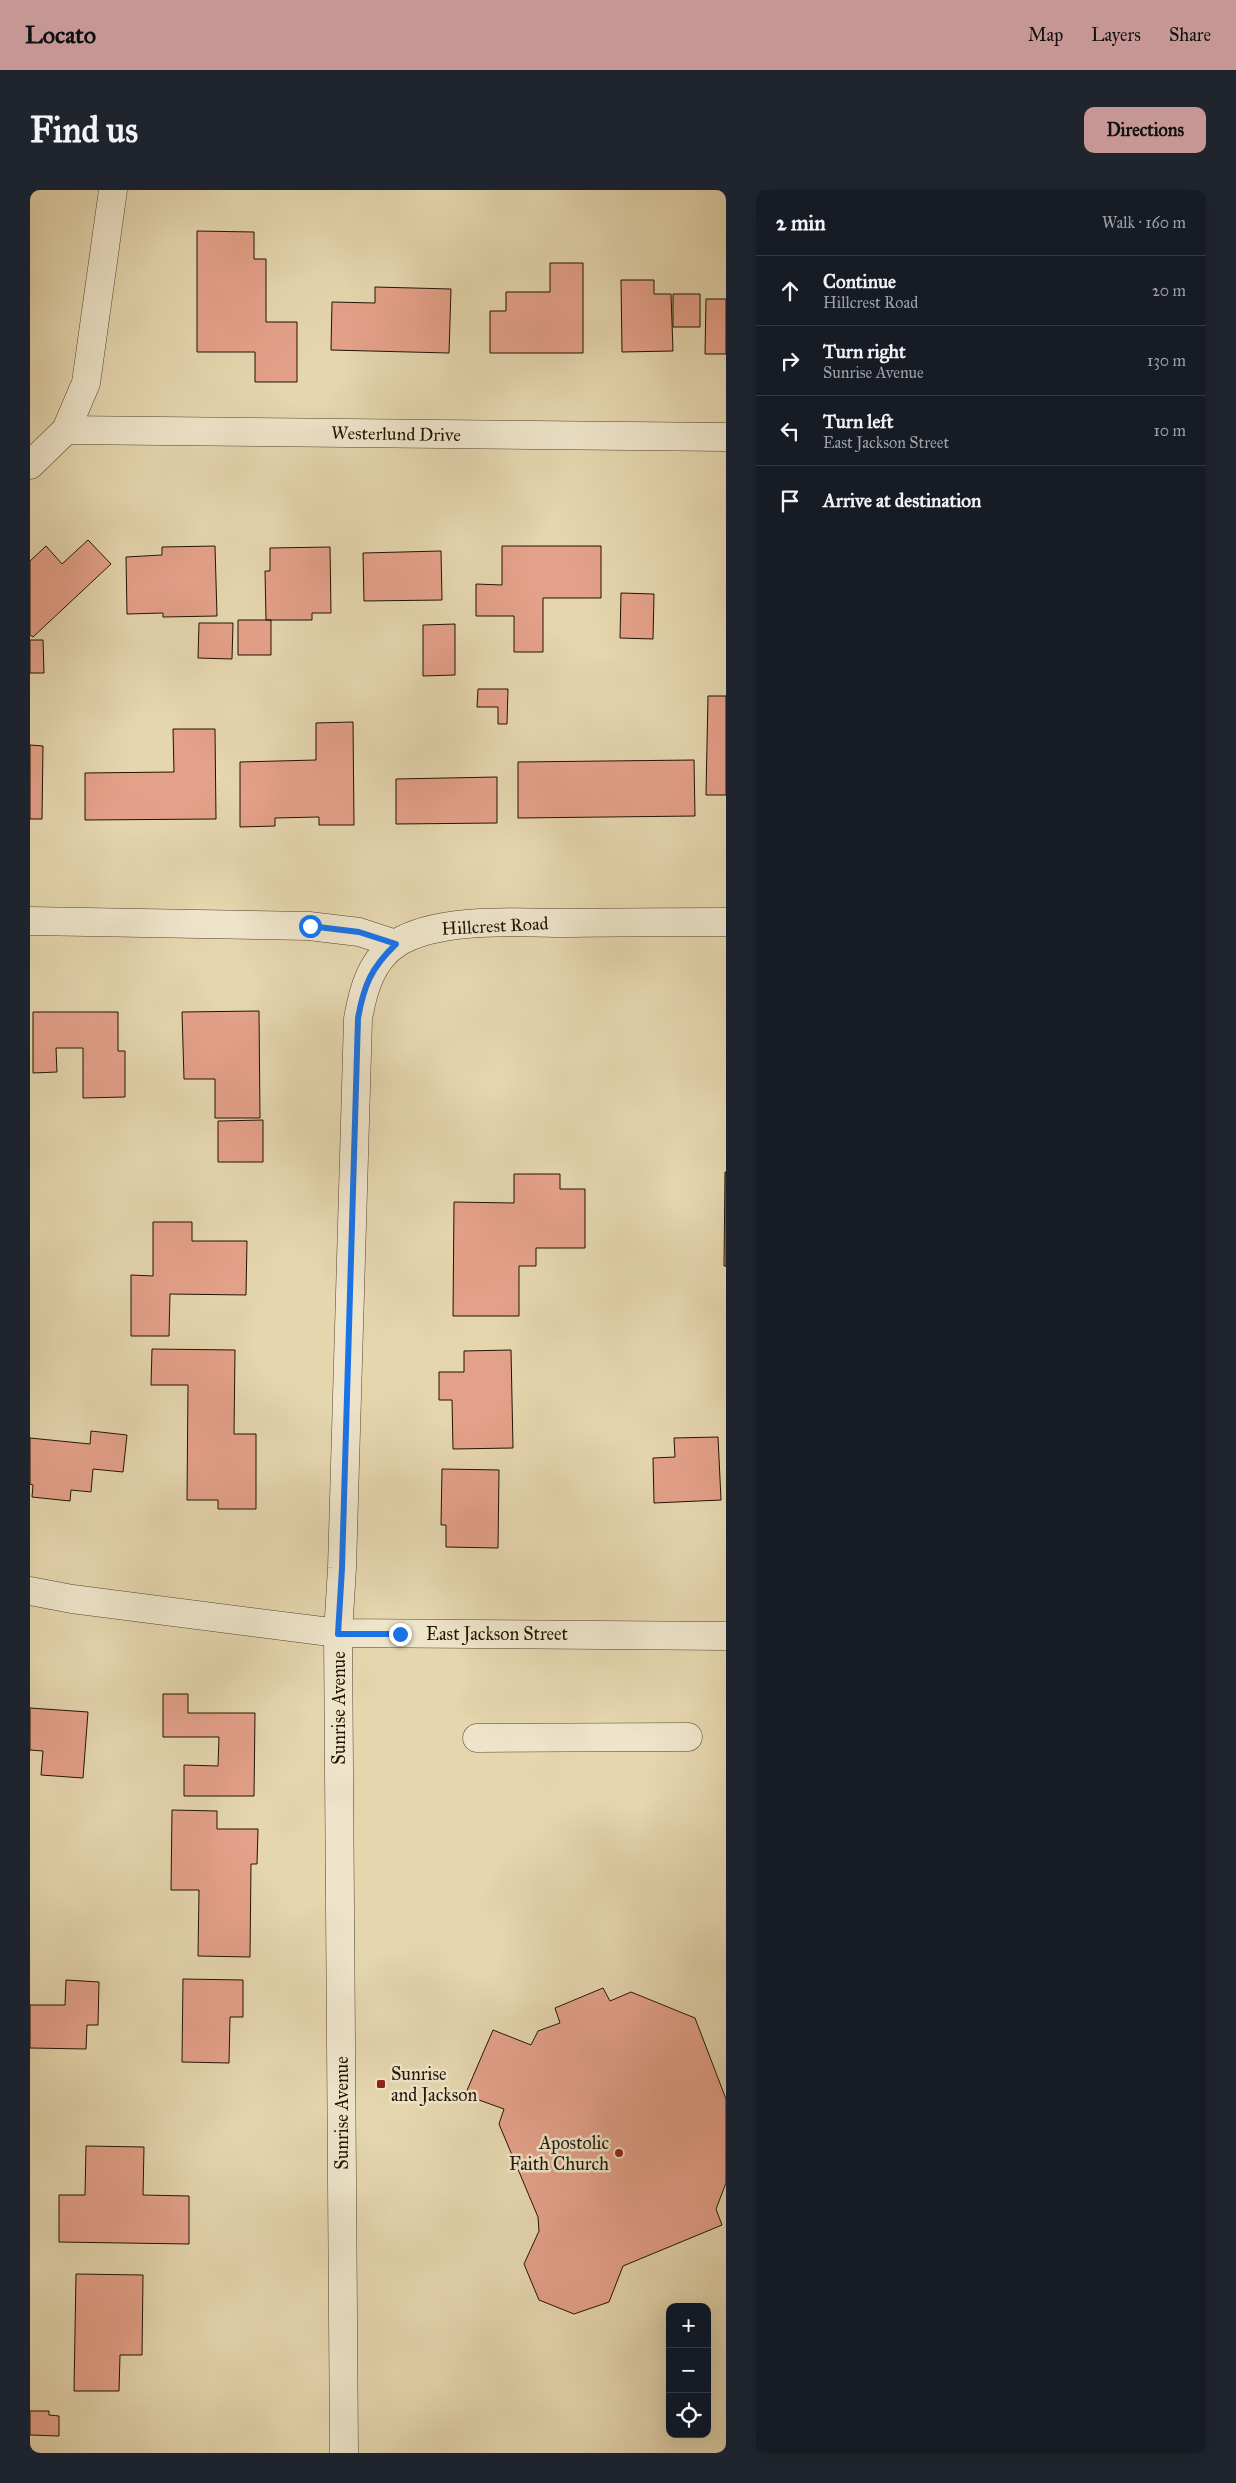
<!DOCTYPE html>
<html lang="en">
<head>
<meta charset="utf-8">
<style>
  :root { --surface:#171b24; --page:#20242c; --text:#f1f3f6; --muted:#9ea1a6; --line:#363941; --accent:#c59692 }
  body { margin:0; font-family:"IM FELL Great Primer",serif; background:var(--page); color:var(--text) }
  .controls { position:absolute; right:15px; bottom:15px; display:grid; overflow:hidden; border-radius:10px; box-shadow:0 5px 20px #0002 }
  .controls button { width:45px; height:45px; display:grid; place-items:center; padding:0; border:0; border-bottom:1px solid var(--line); background:var(--surface); color:var(--text); font:25px sans-serif }
  .stop { position:absolute; width:15px; height:15px; margin:-11px; border:4px solid #1a73e8; border-radius:50%; background:#fff }
  .stop.end { background:#1a73e8; border-color:#fff; box-shadow:0 1px 5px #0008 }
  .list { margin:0; padding:0; list-style:none }
  h2 { display:flex; justify-content:space-between; align-items:center; height:65px; margin:0; padding:0 20px; font-size:21px }
  h2 small { font-size:16px; font-weight:400; color:var(--muted) }
  .list li { display:grid; grid-template-columns:32px 1fr auto; gap:15px; align-items:center; box-sizing:border-box; height:70px; padding:0 20px; border-top:1px solid var(--line) }
  .list b { display:block; font-size:19px; white-space:nowrap }
  .list p { margin:0; font-size:16px; white-space:nowrap; color:var(--muted) }
  .list em { font-size:16px; font-style:normal; color:var(--muted) }
  .icon { flex:none; width:28px; height:28px; fill:none; stroke:currentColor; stroke-width:2; stroke-linecap:round; stroke-linejoin:round }
  .map { position:relative; flex:none; width:696px; height:2263px; overflow:hidden; border-radius:10px }
  header { display:flex; align-items:center; gap:30px; box-sizing:border-box; height:70px; padding:0 25px; background:var(--accent); color:#111 }
  header strong { font-size:24px }
  nav { display:flex; gap:28px; margin-inline-start:auto; font-size:18px }
  .intro { display:flex; align-items:center; justify-content:space-between; box-sizing:border-box; height:120px; padding:0 30px }
  h1 { margin:0; font-size:35px }
  .button { padding:12px 22px; border-radius:10px; background:var(--accent); color:#111; font-size:18px; font-weight:700 }
  main { display:flex; gap:30px; padding:0 30px }
  aside { flex:1; background:var(--surface); border-radius:10px; box-shadow:0 5px 20px #0002 }
  .map>svg:first-child { display:block }
  .building { fill:#e4a189; stroke:#211302 }
  .lines { fill:none; stroke-linecap:round; stroke-linejoin:round }
  .minor-casing { stroke:#52442d; stroke-width:29 }
  .minor { stroke:#eee4ca; stroke-width:28 }
  .route { stroke:#1a73e8; stroke-width:6 }
  .poi-dot { fill:#8f2418; stroke:#eee4ca; stroke-width:2 }
  .labels { text-anchor:middle; dominant-baseline:central; stroke-width:5; stroke-linejoin:round; paint-order:stroke }
  .street-label { font-size:18px; fill:#211302; stroke:#eee4ca }
  .poi-label { font-size:18px; fill:#211302; stroke:#eee4ca; text-anchor:start }
</style>
</head>
<body>
<header>
<strong>Locato</strong>
<nav><a>Map</a><a>Layers</a><a>Share</a></nav>
</header>
<div class="intro"><h1>Find us</h1><a class="button">Directions</a></div>
<main>
<div class="map">
<svg width="696" height="2263" viewBox="0 0 696 2263">
  <rect width="100%" height="100%" fill="#e5d6ae"/>
  <filter id="stains"><feTurbulence type="fractalNoise" baseFrequency=".004" numOctaves="4"/><feColorMatrix values="0 0 0 0 .2 0 0 0 0 .09 0 0 0 0 .02 0 0 0 .5 -.17"/></filter>
  <radialGradient id="worn" r=".72"><stop offset=".6" stop-color="#630" stop-opacity="0"/><stop offset="1" stop-color="#630" stop-opacity=".3"/></radialGradient>
  <path class="building" d="M167,41L224,42V69H236V132H267V192H225V162H167Z
    M520,73H553V163H460V121H476V102H520Z
    M591,90H624V104H641L643,161L592,162Z
    M345,97L421,99L419,163L301,160L302,112L345,113Z
    M643,104H670V137H643Z
    M676,109H696V164H675Z
    M58,350L81,374L3,447L0,445V371L16,356L32,374Z
    M185,356L187,426L133,427V423L97,424L96,367L132,365V357Z
    M472,356H571V408H513V462H484V426H446V394L472,395Z
    M300,357L301,423H282V430H236L235,381H240V358Z
    M411,361L412,410L334,411L333,363Z
    M591,403L624,404L623,449L590,448Z
    M208,430H241V465H208Z
    M169,433H203L202,469L168,468Z
    M425,434V485L393,486V435Z
    M0,450H13L14,483H0Z
    M448,499H478L477,534H468V517H447Z
    M678,506H696V605H676Z
    M323,532L324,635H289V627L245,628V636L210,637V572L286,570V533Z
    M143,539H185L186,629L55,630V583L144,582Z
    M0,555L13,556L12,629H0Z
    M664,570L665,626L488,628V572Z
    M467,587V633L366,634V589Z
    M229,821L230,928H185V889H154L152,822Z
    M3,822H88V861H95V907L53,908V858H26L27,882L3,883Z
    M233,930V972H188V931Z
    M695,982H696V1076H694Z
    M484,984H530V999H555V1058H506V1076H489V1126H423L424,1012L484,1013Z
    M123,1032H162V1051H217L216,1105L140,1104L139,1146H101V1085L123,1086Z
    M122,1159L205,1160L204,1244H226V1319H188V1310H157L158,1195H121Z
    M481,1160L483,1258L423,1259L422,1210H409V1182H434V1161Z
    M61,1241L97,1245L93,1282L63,1279L61,1302L41,1300L40,1311L2,1307L3,1295L0,1294V1248L60,1254Z
    M688,1247L691,1310L624,1313L623,1268L645,1267L644,1248Z
    M412,1279L469,1280L468,1358L416,1357V1335H411Z
    M133,1504H158V1523H225L224,1606H154V1575L188,1576L189,1547H133Z
    M0,1518L58,1522L53,1588L11,1585L13,1561L0,1560Z
    M142,1620L187,1621V1639H228L227,1674H221L220,1767L168,1766L169,1700H141Z
    M153,1789L213,1790V1827H200L199,1873L152,1872Z
    M36,1790L69,1792L68,1835H57L56,1859L0,1858V1815H35Z
    M573,1798L580,1811L601,1802L665,1828L696,1909V1993L686,2019L692,2035L593,2076L579,2112L544,2124L509,2110L494,2074L509,2041L508,2027L469,1934L474,1919L435,1905L463,1840L501,1855L508,1841L530,1833L525,1818Z
    M56,1956L114,1957L113,2005L159,2006V2054L29,2052V2005H55Z
    M46,2084L113,2085L112,2165H90L89,2201H44Z
    M0,2221H19V2225L29,2226V2246L0,2245Z"/>
  <g class="lines">
    <defs>
      <path id="minor" d="M36,240L696,247
        M0,275L36,240L56,193L83,0
        M0,731L279,736L329,742L366,754
        M0,1401L42,1409L308,1443L696,1446
        M447,1548L658,1547
        M314,2263L308,1443L312,1378L328,829C333,800 341,770 367,753C410,726 493,733 543,733C594,732 645,732 696,732"/>
    </defs>
    <use href="#minor" class="minor-casing"/>
    <use href="#minor" class="minor"/>
  </g>
  <g class="lines">
    <path class="route" d="M280,736L329,742L366,754C341,778 334,795 328,828L312,1378L308,1444H370"/>
  </g>
  <g class="poi-dot">
    <rect x="346" y="1889" width="10" height="10" rx="2.5"/>
    <circle cx="589" cy="1963" r="5"/>
  </g>
  <g class="labels">
    <g class="street-label">
      <text transform="translate(366 244) rotate(1)">Westerlund Drive</text>
      <text transform="translate(465 736) rotate(-3)">Hillcrest Road</text>
      <text x="467" y="1444">East Jackson Street</text>
      <text transform="translate(309 1518) rotate(-90)">Sunrise Avenue</text>
      <text transform="translate(312 1923) rotate(-90)">Sunrise Avenue</text>
    </g>
    <g class="poi-label">
      <text x="361" y="1884">Sunrise<tspan x="361" dy="21">and Jackson</tspan></text>
      <text x="579" y="1953" text-anchor="end">Apostolic<tspan x="579" dy="21">Faith Church</tspan></text>
    </g>
  </g>
  <rect width="100%" height="100%" filter="url(#stains)"/>
  <rect width="100%" height="100%" fill="url(#worn)"/>
</svg>
<div class="controls">
<button>+</button>
<button>−</button>
<button><svg class="icon" aria-label="locate" viewBox="0 0 24 24"><circle cx="12" cy="12" r="6"/><path d="M12 2v4M12 18v4M2 12h4M18 12h4"/></svg></button>
</div>
<div class="stop" style="left:280px;top:736px"></div>
<div class="stop end" style="left:370px;top:1444px"></div>
</div>
<aside>
<h2>2 min<small>Walk · 160 m</small></h2>
<ul class="list">
<li><svg class="icon" aria-label="ahead" viewBox="0 0 24 24"><path d="M12 20V5M6 11l6-6 6 6"/></svg><div><b>Continue</b><p>Hillcrest Road</p></div><em>20 m</em></li>
<li><svg class="icon" aria-label="right" viewBox="0 0 24 24"><path d="M7 20v-9h11M14 6l5 5-5 5"/></svg><div><b>Turn right</b><p>Sunrise Avenue</p></div><em>130 m</em></li>
<li><svg class="icon" aria-label="left" viewBox="0 0 24 24"><path d="M17 20v-9H6M10 6l-5 5 5 5"/></svg><div><b>Turn left</b><p>East Jackson Street</p></div><em>10 m</em></li>
<li><svg class="icon" aria-label="arrive" viewBox="0 0 24 24"><path d="M6 21V4h12l-3 4 3 4H6"/></svg><div><b>Arrive at destination</b></div></li>
</ul>
</aside>
</main>
</body>
</html>
